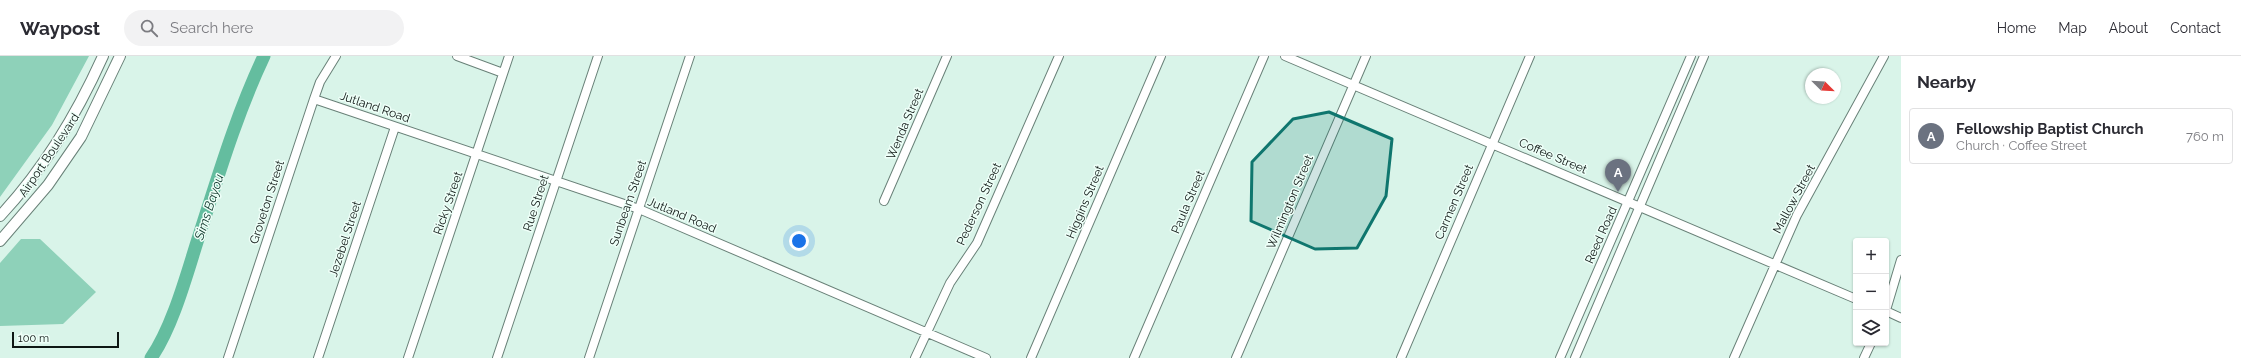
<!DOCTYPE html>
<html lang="en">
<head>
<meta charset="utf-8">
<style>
  :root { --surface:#fff; --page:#f2f2f3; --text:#2b2b33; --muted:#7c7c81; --line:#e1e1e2; --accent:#3a7763 }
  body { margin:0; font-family:Raleway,sans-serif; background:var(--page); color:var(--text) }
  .controls { position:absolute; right:12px; bottom:12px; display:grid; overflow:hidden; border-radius:4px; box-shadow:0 1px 3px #0004 }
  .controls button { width:36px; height:36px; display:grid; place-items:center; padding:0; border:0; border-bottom:1px solid var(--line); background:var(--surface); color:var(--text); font:20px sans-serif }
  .compass { position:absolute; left:1805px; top:12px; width:36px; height:36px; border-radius:50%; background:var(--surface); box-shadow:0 1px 3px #0004; rotate:114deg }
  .scale { position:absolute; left:12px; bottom:10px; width:107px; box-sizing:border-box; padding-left:4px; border:2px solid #0e1714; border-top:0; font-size:11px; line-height:14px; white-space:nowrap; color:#0e1714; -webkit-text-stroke:3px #eefff8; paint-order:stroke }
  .you { position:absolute; left:799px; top:185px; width:14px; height:14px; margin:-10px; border:3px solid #fff; border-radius:50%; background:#1a73e8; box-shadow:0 0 0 6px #1a73e833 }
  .badge { display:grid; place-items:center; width:26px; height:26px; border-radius:50%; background:var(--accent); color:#fff; font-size:13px; font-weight:700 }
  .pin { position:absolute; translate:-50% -33px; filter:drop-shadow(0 1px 2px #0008) }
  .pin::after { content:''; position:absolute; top:21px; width:14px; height:12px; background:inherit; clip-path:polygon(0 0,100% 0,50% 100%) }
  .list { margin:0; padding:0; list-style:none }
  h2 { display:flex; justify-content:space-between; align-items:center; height:52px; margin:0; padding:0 16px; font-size:17px }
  h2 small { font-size:13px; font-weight:400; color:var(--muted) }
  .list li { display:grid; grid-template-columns:26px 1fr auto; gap:12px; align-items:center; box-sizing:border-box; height:56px; margin:0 8px 8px; padding:0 8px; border:1px solid var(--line); border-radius:4px }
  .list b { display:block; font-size:15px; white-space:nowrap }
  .list p { margin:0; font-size:13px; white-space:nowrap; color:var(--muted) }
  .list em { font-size:13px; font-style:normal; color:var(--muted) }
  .icon { flex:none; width:22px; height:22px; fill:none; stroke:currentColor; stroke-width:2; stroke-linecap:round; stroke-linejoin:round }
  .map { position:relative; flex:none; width:1901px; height:302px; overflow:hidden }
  header { display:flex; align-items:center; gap:24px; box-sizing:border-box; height:56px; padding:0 20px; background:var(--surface); border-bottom:1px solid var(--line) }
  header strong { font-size:19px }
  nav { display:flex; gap:22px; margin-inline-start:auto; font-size:14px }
  .search { width:280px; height:36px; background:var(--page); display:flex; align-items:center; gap:10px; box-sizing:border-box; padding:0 14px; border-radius:22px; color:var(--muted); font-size:15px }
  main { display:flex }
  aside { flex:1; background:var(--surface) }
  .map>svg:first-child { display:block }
  .green { fill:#8ed1b9 }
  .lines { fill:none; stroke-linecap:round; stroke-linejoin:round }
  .river { stroke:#64bd9f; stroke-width:13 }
  .minor-casing { stroke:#698178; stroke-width:10 }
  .major-casing { stroke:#698178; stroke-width:12 }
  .minor { stroke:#fff; stroke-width:8 }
  .major { stroke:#fff; stroke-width:10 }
  .marked { fill:#0f766e; fill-opacity:0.2; stroke:#0f766e; stroke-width:3; stroke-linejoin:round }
  .labels { text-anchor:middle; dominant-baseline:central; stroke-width:3; stroke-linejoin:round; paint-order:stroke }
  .street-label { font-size:12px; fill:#0e1714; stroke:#eefff8 }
  .water-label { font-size:13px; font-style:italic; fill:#0e372b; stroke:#eefff8 }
</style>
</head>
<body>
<header>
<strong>Waypost</strong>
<div class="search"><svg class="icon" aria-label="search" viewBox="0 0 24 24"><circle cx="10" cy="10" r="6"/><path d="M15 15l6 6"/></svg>Search here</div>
<nav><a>Home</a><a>Map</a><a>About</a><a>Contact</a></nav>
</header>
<main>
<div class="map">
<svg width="1901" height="302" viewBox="0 0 1901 302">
  <rect width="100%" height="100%" fill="#d9f4e9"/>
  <path class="green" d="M0,0H89L52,69L0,141Z
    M21,183H40L96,236L63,268L0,270V207Z"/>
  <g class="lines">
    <path class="river" d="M151,302C172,272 186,221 197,186C217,124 236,59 264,0"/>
    <defs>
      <path id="minor" d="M457,0L503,17
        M1285,0L1856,243
        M314,43L639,153L986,302
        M884,145L947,0
        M1886,254L1901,204
        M1886,255L1901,262
        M228,302L314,43L320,26L336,0
        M318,302L395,71
        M408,302L509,0
        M497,302L598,0
        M589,302L690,0
        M915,302L950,227L977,187L1059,0
        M1031,302L1161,0
        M1134,302L1264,0
        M1236,302L1366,0
        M1401,302L1530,0
        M1560,302L1691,0
        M1575,302L1704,0
        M1734,302L1797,159L1884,0
        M1864,302L1871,287"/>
      <path id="major" d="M0,160C44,113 77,58 103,0
        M0,185L48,129L81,81L120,0"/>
    </defs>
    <use href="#minor" class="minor-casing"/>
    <use href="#major" class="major-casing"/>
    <use href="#minor" class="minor"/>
    <use href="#major" class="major"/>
  </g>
  <path class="marked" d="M1329,56L1392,83L1386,140L1357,192L1315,193L1251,165L1252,106L1293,63Z"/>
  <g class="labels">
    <g class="street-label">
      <text transform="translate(375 51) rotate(19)">Jutland Road</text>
      <text transform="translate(905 68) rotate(-67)">Wenda Street</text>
      <text transform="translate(49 99) rotate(-56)">Airport Boulevard</text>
      <text transform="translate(1553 100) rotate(23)">Coffee Street</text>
      <text transform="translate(1794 143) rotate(-62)">Mallow Street</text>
      <text transform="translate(267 146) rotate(-72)">Groveton Street</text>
      <text transform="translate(1085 146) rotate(-67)">Higgins Street</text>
      <text transform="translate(1188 146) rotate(-67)">Paula Street</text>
      <text transform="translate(1290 146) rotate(-67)">Wilmington Street</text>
      <text transform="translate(1454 146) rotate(-67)">Carmen Street</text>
      <text transform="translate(448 147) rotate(-71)">Ricky Street</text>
      <text transform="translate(536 147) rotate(-72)">Rue Street</text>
      <text transform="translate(628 147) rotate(-71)">Sunbeam Street</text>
      <text transform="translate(979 148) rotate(-65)">Pederson Street</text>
      <text transform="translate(682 159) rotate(23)">Jutland Road</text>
      <text transform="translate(1601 179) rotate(-66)">Reed Road</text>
      <text transform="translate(345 183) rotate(-72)">Jezebel Street</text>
    </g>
    <g class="water-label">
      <text transform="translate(209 151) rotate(-72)">Sims Bayou</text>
    </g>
  </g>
</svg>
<div class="controls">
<button>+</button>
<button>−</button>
<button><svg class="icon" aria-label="layers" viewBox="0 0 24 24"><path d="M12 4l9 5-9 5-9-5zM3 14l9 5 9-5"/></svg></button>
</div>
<svg class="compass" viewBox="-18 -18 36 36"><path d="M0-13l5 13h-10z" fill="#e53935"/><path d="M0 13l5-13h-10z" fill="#7c7c81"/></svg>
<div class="scale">100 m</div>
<div class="you"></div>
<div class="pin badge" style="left:1618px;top:136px;background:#6b7280">A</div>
</div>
<aside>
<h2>Nearby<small></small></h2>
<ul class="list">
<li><span class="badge" style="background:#6b7280">A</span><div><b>Fellowship Baptist Church</b><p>Church · Coffee Street</p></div><em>760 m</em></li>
</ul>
</aside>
</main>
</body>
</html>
